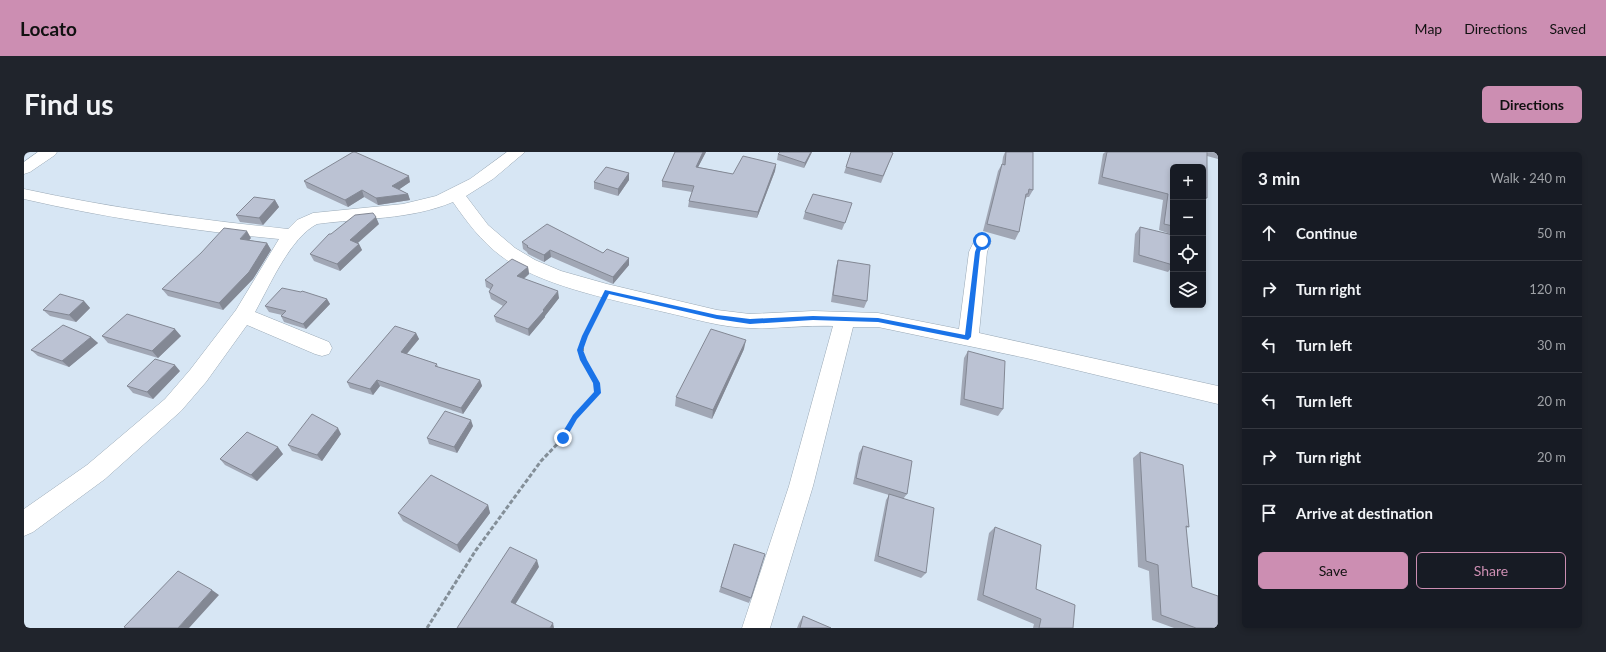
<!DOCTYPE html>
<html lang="en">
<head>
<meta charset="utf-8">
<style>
  :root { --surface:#171b24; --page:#20242c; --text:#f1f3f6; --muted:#9ea1a6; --line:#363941; --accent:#cc8eb2 }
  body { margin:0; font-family:Lato,sans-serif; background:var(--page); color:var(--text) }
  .controls { position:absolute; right:12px; top:12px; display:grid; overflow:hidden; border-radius:6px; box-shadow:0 2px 6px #0003 }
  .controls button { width:36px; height:36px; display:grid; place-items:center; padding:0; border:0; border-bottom:1px solid var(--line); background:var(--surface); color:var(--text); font:20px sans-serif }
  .stop { position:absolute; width:12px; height:12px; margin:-9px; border:3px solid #1a73e8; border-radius:50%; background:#fff }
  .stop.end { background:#1a73e8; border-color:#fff; box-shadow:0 1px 4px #0008 }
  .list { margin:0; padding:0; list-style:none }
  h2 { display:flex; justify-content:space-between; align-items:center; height:52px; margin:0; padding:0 16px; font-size:17px }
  h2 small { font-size:13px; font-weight:400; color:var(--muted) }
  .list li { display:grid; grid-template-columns:26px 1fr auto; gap:12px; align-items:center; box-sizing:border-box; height:56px; padding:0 16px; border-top:1px solid var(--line) }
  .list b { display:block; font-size:15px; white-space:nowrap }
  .list em { font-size:13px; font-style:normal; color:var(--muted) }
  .actions { display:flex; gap:8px; padding:12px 16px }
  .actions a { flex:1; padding:9px 0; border:1px solid var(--accent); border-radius:6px; text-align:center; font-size:14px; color:var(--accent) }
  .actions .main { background:var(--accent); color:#111 }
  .icon { flex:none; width:22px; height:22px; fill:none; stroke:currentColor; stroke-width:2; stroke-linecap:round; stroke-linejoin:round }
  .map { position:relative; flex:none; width:1194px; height:476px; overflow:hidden; border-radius:6px }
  header { display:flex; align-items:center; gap:24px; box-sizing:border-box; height:56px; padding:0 20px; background:var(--accent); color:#111 }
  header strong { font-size:19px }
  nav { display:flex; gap:22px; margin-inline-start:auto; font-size:14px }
  .intro { display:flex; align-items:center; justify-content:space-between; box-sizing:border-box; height:96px; padding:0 24px }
  h1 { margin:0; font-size:28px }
  .button { padding:10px 18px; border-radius:6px; background:var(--accent); color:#111; font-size:14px; font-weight:700 }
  main { display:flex; gap:24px; padding:0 24px }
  aside { flex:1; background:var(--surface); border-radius:6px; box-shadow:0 2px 6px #0003 }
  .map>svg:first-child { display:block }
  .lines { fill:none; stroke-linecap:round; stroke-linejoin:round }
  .minor-casing { stroke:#9aa9b6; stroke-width:1 }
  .path-far1 { stroke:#848f98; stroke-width:2; stroke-dasharray:3.5 1.5; stroke-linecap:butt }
  .path { stroke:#848f98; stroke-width:3; stroke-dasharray:4.5 2; stroke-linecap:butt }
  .minor { fill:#fff; fill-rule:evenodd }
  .wall { fill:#a1a7b5 }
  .shaded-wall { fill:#838894 }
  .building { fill:#bbc2d3; stroke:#838894 }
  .route { fill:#1a73e8 }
</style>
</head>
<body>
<header>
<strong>Locato</strong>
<nav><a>Map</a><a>Directions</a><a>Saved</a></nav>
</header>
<div class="intro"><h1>Find us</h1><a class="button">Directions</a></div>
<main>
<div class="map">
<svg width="1194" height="476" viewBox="0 0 1194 476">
  <rect width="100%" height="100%" fill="#d7e6f4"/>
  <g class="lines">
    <defs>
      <path id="minor" d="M14,0H33L31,3L6,20L0,22V10Z
        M483,0H501L469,27L442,44L464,73L491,96L511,108L537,119L583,132L693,158L726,162L789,159L854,161L935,177L945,100L952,85L958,83L964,85L967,89L963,100L955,181L1194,234V252L1002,206L854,175H829L789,334L746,476H718L765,334L809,174C781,173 754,177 727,176C698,176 668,166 640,160C591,148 518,135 477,104C457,89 443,70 429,50C386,68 338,66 293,72C266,86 246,133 231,160L305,190L308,196L305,202L298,204L291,202L223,173L182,230L157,259L81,327L9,380L0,384V357L63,313L141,247L166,218L212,158L255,87C171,79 82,66 0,47V37C87,56 176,68 264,77L273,68L289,61L379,52L412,44L446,27Z"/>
    </defs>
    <use href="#minor" class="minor-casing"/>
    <path class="path-far1" d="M559,204V189L575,156"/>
    <path class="path" d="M403,476L452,398L517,309L539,286L551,265L574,241L572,232L558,203"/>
    <use href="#minor" class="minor"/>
  </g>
  <path class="wall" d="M651,0H682L674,15L709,22L752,12L751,19L733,66L664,55L665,49L668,40L638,35V29Z
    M756,0H788L780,16L753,8L754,2Z
    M827,0L869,1L857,31L820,21Z
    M981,0H1009V38L1005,45H1003L1001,47L995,80L991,88L959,79L974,19L978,12L979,5Z
    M1081,0H1194V7L1183,4V46L1179,50V15H1149V83L1135,78L1139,48L1074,32L1079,2Z
    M605,21V28L594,44L570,37V30Z
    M280,29L386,30L375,37L384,42L386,48L354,53L340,45L324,55L283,36Z
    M251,48L255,55L239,73L216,70L212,63Z
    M826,58L818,78L779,67L781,60Z
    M355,72L334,91L335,92L338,98L316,119L290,109L286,102L307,82Z
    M1116,75L1149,83V114L1144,120L1109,110L1111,82Z
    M227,86L225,88L243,91L247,98L229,127L199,158L144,144L138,137Z
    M498,90L579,101L605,113L589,132L527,105L520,110L504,102L503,100L499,97Z
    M814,108L843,149L840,156L807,150L812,115Z
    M504,115L505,122L500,127L535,146L521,164V165L505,184L472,170L470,164L479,154L467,147L465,140L466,137L462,135L461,128Z
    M303,147L306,152L282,177L260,170L257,164L258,163L245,160L241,154Z
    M60,149L66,156L52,170L26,164L19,158Z
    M392,181L395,187L383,202L413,212L414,215L456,228L458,234L439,262L356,234L349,243L326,236L323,230Z
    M78,184H157L134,206L84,191Z
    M67,185L74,191L45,215L14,204L7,198Z
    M720,197L688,267L651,254L652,245Z
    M944,199L979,257L974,264L936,253L940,206Z
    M156,219L129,247L109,241L103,234Z
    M449,274L433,301L405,292L403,286Z
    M317,282L298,309L268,299L264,293Z
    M839,294L883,342L879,347L902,421L897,426L850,409L862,348L865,343L829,332L835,301Z
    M1116,300L1165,375L1162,376L1168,435L1194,476H1150L1128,468L1125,419L1114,415L1109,306Z
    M259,302L233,329L201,313L196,307Z
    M464,353L466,361L436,401L379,369L374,361Z
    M971,375L1012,437L1049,476H1009L1010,472L953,448L965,381Z
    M710,392L727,446L725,451L695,440Z
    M779,464L807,476H773L775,471Z"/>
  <path class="shaded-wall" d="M679,0H682L671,21L672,15Z
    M787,0H788L780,16L781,11Z
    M752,12L751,19L733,66L734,60Z
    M605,21V28L594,44V37Z
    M385,24L386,30L370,41L368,34Z
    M338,38L340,45L324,55L321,48Z
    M384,42L386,48L354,53L352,46Z
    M251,48L255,55L239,73L235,66Z
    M352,65L355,72L329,95L326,88Z
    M223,79L227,86L220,94L216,87Z
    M243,91L247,98L229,127L199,158L195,151Z
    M335,92L338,98L316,119L313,112Z
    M526,98L527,105L520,110V103Z
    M605,106V113L589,132V125Z
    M504,115L505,122L494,131L493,124Z
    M534,139L535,146L521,164V165L505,184L504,177Z
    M303,147L306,152L282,177L279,172Z
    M60,149L66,156L52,170L45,163Z
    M151,177L157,184L134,206L128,199Z
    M392,181L395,187L379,206L377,200Z
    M67,185L74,191L45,215L38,209Z
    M722,188L720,197L688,267L689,258Z
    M151,213L156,219L129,247L123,240Z
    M353,228L356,234L349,243L346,237Z
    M456,228L458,234L439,262L437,256Z
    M447,268L449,274L433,301L430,295Z
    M314,276L317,282L298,309L293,303Z
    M254,295L259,302L233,329L227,323Z
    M464,353L466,361L436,401L433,393Z
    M513,408L515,415L489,456L487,450Z
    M188,438L195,443L165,476H154Z
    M529,471L530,476H526Z"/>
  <path class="building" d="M329,0H331L385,24L368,34L384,42L352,46L338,38L321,48L280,29Z
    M651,0H679L672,15L709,22L719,4L752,12L734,60L665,49L670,34L638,29Z
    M756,0H787L781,11L754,2Z
    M827,0H867L869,1L859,24L822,15Z
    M982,0H1009V38L1005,37L1004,42H1002L995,80L963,72L978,12L981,13Z
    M1083,0H1183V46L1179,45V15H1149V74L1140,72L1144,42L1078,25Z
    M582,15L605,21L594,37L570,30Z
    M789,42L828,51L821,71L781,60Z
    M230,45L251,48L235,66L212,63Z
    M349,61L352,65L326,88L335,92L313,112L286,102L305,82H307L331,63Z
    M523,72L579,101L583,97L605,106L589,125L526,98L520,103L503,95L504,94L498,90Z
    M1116,75L1149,83V113L1115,103Z
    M200,76L223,79L216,87L243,91L225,120L195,151L138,137L177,101Z
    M488,107L504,115L493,124L534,139L519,158L520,159L504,177L470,164L483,150L465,140L469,133L461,128Z
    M814,108L846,113L843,149L809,143Z
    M258,136L277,140L278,139L303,147L279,172L257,164L262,159L241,154Z
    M36,142L60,149L45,163L19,158Z
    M103,162L151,177L128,199L78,184Z
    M39,173L67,185L38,209L7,198Z
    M371,174L392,181L377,200L413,212L411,214L456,228L437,256L353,228L346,237L323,230Z
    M687,177L722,188L689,258L652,245Z
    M944,199L981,209L979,257L940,247Z
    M131,207L151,213L123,240L103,234Z
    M421,259L447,268L430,295L403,286Z
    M288,262L314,276L293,303L264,293Z
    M223,280L254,295L227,323L196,307Z
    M839,294L888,309L883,342L832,326Z
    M1116,300L1159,313L1165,375L1162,374L1168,435L1194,444V476H1172L1137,463L1134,413L1122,409Z
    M407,323L464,353L433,393L374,361Z
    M865,342L910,356L902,421L854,404Z
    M971,375L1017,393L1012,437L1051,453L1049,476H1015L1017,467L959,443Z
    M710,392L741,402L727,446L697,435Z
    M486,395L513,408L487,450L529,471L526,476H433Z
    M154,419L188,438L154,476H102L100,475Z
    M779,464L807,476H776Z"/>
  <path class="route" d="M958,87L961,89L956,100L947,185L944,188L854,170L789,168L726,172L693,167L585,142L564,184L559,198L563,208L576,231L577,241L553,267L541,288L539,289L535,286L549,263L570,240L569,231L556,208L553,198L558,184L581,138L693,163L726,167L789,164L854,166L941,183L951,100L955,89Z"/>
</svg>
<div class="controls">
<button>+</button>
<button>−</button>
<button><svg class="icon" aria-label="locate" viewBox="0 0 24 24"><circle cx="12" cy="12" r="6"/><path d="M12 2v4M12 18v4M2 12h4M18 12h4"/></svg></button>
<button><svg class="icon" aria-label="layers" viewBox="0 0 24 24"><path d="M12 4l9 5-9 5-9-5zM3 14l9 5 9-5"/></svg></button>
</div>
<div class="stop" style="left:958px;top:89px"></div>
<div class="stop end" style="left:539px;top:286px"></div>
</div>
<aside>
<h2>3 min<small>Walk · 240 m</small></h2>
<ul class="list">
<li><svg class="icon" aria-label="ahead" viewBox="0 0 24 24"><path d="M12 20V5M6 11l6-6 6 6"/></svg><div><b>Continue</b></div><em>50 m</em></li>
<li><svg class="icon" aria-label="right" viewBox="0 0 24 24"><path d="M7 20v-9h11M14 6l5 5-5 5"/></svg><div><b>Turn right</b></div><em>120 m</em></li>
<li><svg class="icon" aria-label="left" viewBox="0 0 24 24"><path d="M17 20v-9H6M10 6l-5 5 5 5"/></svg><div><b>Turn left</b></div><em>30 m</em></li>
<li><svg class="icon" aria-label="left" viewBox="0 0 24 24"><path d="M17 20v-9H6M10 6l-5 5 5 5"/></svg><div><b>Turn left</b></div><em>20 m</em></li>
<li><svg class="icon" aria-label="right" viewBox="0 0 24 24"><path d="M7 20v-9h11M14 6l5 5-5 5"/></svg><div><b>Turn right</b></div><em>20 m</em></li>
<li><svg class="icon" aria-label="arrive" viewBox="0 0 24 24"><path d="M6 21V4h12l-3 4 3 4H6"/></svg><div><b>Arrive at destination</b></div></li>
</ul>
<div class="actions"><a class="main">Save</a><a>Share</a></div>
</aside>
</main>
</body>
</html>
